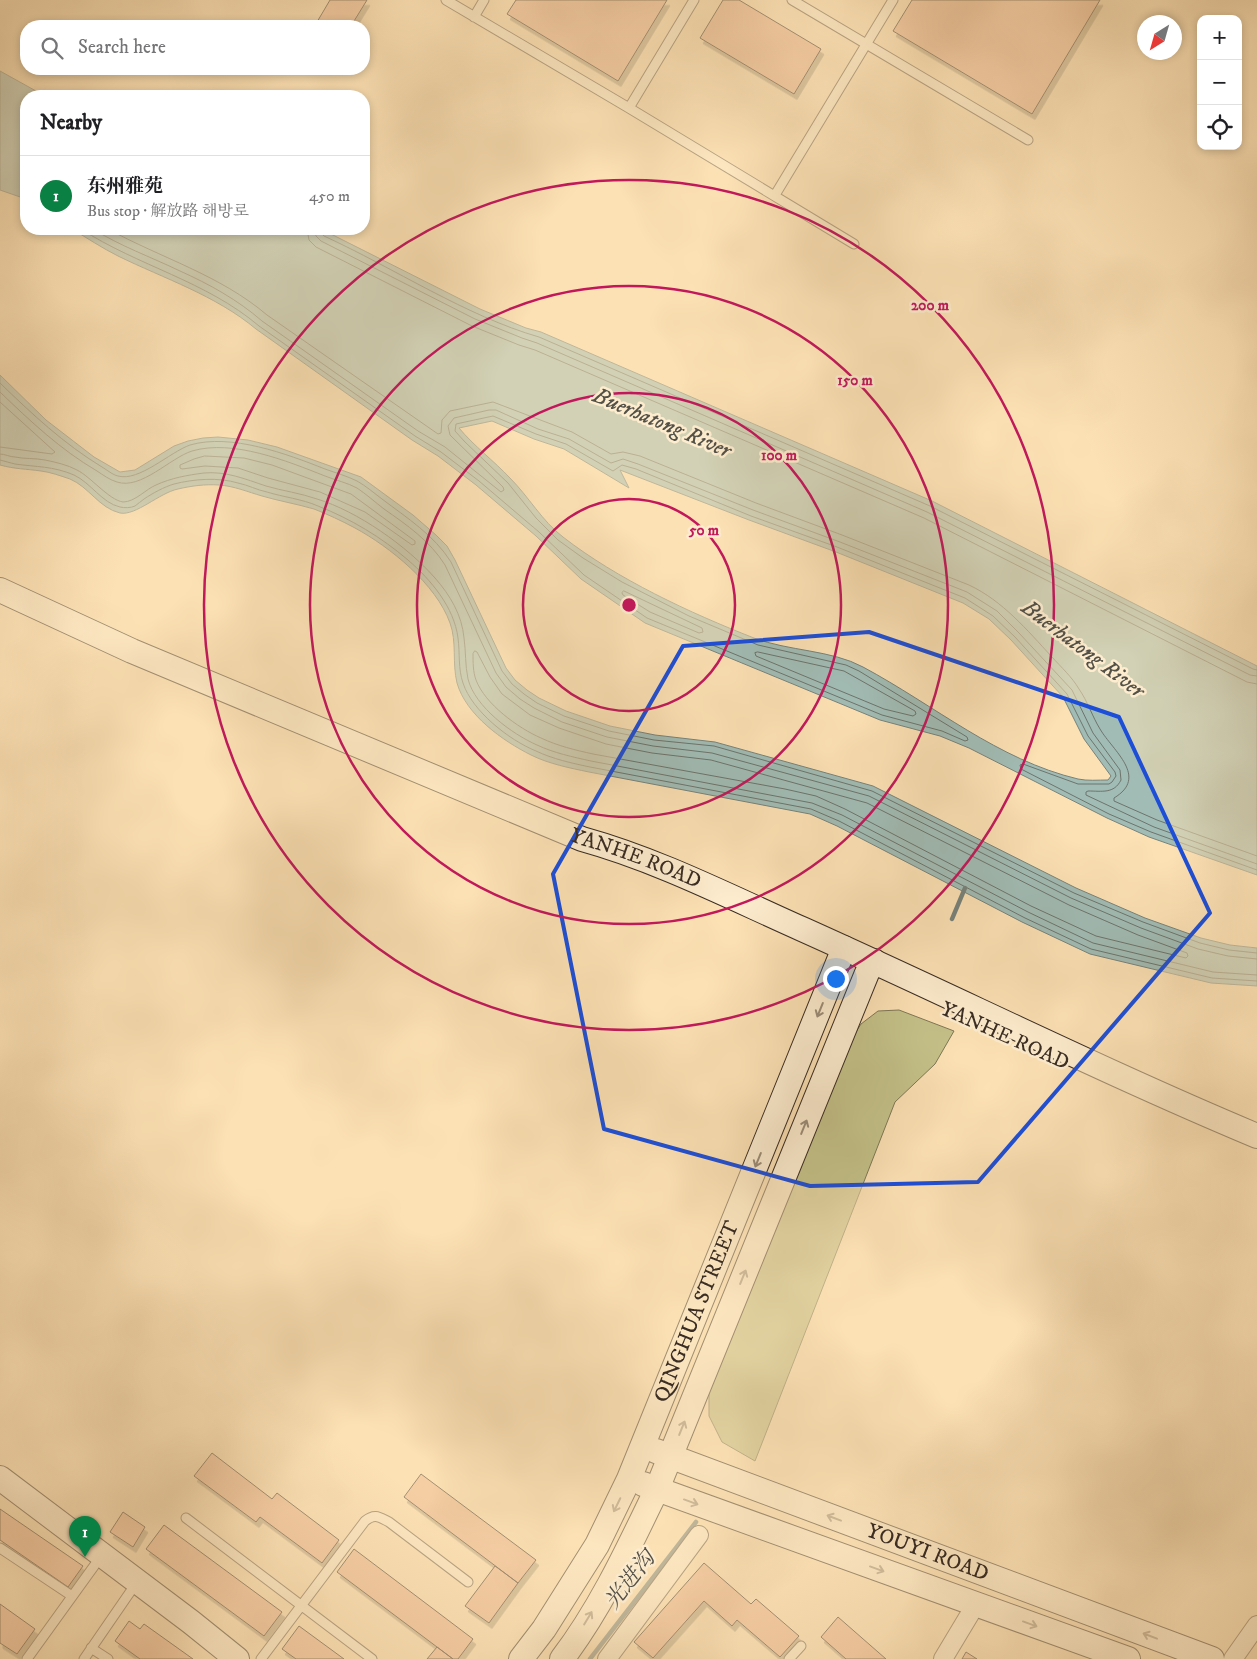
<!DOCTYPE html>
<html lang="en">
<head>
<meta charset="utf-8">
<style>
  :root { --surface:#fff; --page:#f2f2f2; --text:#202124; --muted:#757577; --line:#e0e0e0; --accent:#0b8043 }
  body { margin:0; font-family:"IM FELL DW Pica","Noto Serif SC","Noto Serif KR",serif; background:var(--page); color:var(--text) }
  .controls { position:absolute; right:15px; top:15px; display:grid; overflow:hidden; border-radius:10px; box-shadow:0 2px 8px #0003 }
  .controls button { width:45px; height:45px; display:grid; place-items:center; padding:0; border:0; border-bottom:1px solid var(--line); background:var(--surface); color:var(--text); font:25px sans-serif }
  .compass { position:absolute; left:1137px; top:15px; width:45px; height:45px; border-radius:50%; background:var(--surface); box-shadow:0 2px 8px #0003; rotate:217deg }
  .you { position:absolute; left:835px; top:978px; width:18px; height:18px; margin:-12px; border:4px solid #fff; border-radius:50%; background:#1a73e8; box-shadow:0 0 0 8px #1a73e833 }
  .badge { display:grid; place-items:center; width:32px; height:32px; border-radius:50%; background:var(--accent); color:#fff; font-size:16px; font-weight:700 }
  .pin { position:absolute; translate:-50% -41px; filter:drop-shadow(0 1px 2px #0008) }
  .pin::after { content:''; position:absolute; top:26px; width:18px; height:15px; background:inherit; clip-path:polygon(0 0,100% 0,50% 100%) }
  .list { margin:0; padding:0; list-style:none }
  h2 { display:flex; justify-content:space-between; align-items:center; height:65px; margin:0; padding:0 20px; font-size:21px }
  h2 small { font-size:16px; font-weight:400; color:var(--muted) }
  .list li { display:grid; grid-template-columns:32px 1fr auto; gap:15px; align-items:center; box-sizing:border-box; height:80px; padding:0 20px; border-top:1px solid var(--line) }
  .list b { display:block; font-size:19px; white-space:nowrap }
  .list p { margin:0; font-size:16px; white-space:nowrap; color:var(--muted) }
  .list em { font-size:16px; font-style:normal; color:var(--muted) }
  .icon { flex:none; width:28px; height:28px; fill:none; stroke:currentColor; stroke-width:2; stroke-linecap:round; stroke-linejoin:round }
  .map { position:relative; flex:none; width:1257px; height:1659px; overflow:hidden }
  .search { position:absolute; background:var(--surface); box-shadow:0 2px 8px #0003; left:20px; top:20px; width:350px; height:55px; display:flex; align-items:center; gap:12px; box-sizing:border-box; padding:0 18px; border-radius:20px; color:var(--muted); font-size:19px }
  .panel { position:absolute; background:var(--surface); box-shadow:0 2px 8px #0003; left:20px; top:90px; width:350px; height:145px; border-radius:20px }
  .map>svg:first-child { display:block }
  .green { fill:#c4c189; stroke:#7e7656 }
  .water { fill:#a1bcb5; stroke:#77827b; fill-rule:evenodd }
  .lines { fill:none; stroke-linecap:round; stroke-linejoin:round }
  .shore { stroke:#6d746c; stroke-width:1 }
  .stream { stroke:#77827b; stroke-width:4.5 }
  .building { fill:#efb690; stroke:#392c23; filter:url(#shadow) }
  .lane-casing { stroke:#6a5947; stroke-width:11 }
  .street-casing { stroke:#6a5947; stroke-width:20 }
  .secondary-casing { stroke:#392c23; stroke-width:26 }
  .lane { stroke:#fdecce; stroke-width:9 }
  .street { stroke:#fdecce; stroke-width:18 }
  .secondary { stroke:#fdecce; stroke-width:24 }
  .oneway { stroke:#9b8c78 }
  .marked { fill:none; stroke:#1d4ed8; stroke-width:4; stroke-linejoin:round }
  .ring { fill:none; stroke:#c2185b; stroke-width:2.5 }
  .labels { text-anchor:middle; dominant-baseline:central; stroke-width:5; stroke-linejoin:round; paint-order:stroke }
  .street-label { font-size:21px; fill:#392c23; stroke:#fdecce }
  .water-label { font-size:22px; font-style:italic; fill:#535048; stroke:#fdecce }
  .centre { fill:#c2185b; stroke:#fdecce; stroke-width:2.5 }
  .ring-label { font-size:15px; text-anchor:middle; font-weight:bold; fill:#c2185b; stroke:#fdecce; stroke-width:5; stroke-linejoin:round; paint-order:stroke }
</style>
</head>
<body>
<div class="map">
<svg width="1257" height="1659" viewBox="0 0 1257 1659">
  <defs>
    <filter id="shadow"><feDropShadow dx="3" dy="5.5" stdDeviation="0" flood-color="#0004"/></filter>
  </defs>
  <rect width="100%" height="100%" fill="#fce1b4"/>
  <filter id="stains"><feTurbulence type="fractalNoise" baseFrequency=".004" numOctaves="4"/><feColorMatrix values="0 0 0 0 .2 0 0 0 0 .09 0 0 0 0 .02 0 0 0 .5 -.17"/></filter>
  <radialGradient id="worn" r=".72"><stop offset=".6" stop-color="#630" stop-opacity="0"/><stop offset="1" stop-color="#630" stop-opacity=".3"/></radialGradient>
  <path class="green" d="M899,1010L954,1031L935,1064L895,1102L755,1461L722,1442L709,1416V1391L847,1046L861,1024L878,1011Z"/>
  <path class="water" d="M0,71L45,96H26V199L0,190Z
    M72,229H321L480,309L526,328L541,332L932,501L1257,666V875L1149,837L1107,818L969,748L940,736L880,720L645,623L581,579L536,536L476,485L438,456L412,440L256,329C215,295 165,279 118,256C102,248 87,238 72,229ZM492,421L534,439L564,449L629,488L620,470L749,520L836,552L963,603L989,619L1011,640L1063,697L1084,739L1111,776L1108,780C1098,780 1087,781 1078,779C998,760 934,705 863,667C832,650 788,651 754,638C690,613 617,579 563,537C542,521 529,497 510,478C494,461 474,446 459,428Z
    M0,375L46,420L94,457L120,472L135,470L174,446L188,441L203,438L218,437L248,440L277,447L361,477L413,515L436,535L447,546L455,560L506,668L515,680L527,690L539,698L566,711L610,726L655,735L715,742L873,786L1076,888L1145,918L1201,938L1230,945L1257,948V986L1211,983L1090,954L1022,922L837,826L810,814L589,772C570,768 549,764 531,755C503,741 466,715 457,683C452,663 457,642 450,623C436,584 390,547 355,528C342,521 327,514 314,509C297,504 279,501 262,496C248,492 234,486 219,485C205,484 191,486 178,489C159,493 136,516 120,513C99,508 89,487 70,479C61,476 50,472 41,471C27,469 14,469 0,465Z"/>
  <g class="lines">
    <path class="shore" d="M81,229C138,266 206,281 259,326L415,436L441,452L479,481L539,532L584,575L647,618L882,715L942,731L965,741L968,740L967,737L859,671L846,665L758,645L689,616L622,582L583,558L558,540L536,518L508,483L465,442L455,431L456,424L493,416L536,434L566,444L613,471L622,465L636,469L751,516L837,547L965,598L993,616L1015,637L1067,694L1088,736L1115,772L1116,776L1112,782L1109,784H1078L1023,764L1020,765L1021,769L1109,814L1151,832L1257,870
      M93,229C120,246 151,257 180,271C209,284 238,300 262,321L418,431L445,447L501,492L504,490L503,487L450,435L448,426L454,418L489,410H496L538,429L569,439L611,463L623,459L638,464L753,510L840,542L967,592L997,611L1019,633L1072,690L1093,733L1120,770L1121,780C1114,794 1102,791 1088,791L1086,792V795L1154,827L1257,864
      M108,229C161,258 220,275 267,315L438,434L441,433L442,420L450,411L493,402L572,432L611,454L623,452L640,456L756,503L842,535L969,585C1003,601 1027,630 1052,657C1061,667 1072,677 1079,689C1088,702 1092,716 1100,729C1113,751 1149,777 1114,798V801L1157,820L1257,856
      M307,229L309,240L316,247L472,326L519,345L535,350L924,518L1247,682L1257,684
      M314,229L316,236L321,241L475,319L522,338L537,343L927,512L1250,675L1257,676
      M321,229V233L324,236C394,268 466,316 539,337L930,506L1253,669L1257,670
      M0,383C32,414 64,444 102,467C107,470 113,475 118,476C139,482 170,452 190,445C231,433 287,454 325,469C336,473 347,476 357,481C366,486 374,493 382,499C407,518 434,535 451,562L502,671L512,684L524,694L537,703L564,716L609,731L654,740L714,746L872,791L1074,893L1143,922L1200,943L1229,950L1257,953
      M0,392C30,421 61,450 97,471C103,475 110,480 117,482C141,490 170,458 192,451C233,439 287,461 325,476C335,480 348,483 357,488C366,494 375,502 384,509C407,525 430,541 445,565L496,673L506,687L520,699L534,708L562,722L607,737L653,746L712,753L869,796L1071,898L1141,928L1198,949L1228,956L1257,959
      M0,402L55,452L52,454L0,447
      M0,454C5,454 10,457 15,457C24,459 35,458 45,460C55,462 68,465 77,470C91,477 109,500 123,502C135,502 146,489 156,485C171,478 188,475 204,473C226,471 245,479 266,486C283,491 300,493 317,499C357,511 407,546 435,578C450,595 462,615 464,638C466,652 465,665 468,679C475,707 512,734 537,745C554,753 573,757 591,761L812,803L842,815L1028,912L1093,943L1213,972L1257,975
      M205,456L244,458L272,465L351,494L415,541V544L412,545L365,512L320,492L268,478L238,468L205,466L182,469L180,468V465L194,459Z
      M0,460C5,461 10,463 15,464C36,467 53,466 74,475C91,483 102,503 120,507C124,508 131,508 135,506C138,504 141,501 144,499C153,493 164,487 174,484C194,479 218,477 238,483C248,485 257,490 267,492C283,497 302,499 318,506C351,519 381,537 408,560C431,580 454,607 458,638C460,653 458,669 463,683C472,711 509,740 536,751C553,759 571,763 590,767L811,809L839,821L1025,918L1091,949L1212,978L1257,981
      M624,591L702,628L703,632L699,633L650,612L623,595L622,593Z
      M475,651L477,652L490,677L502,694L530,715L559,728L606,744L652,753L711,760L867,803L1069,905L1138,935L1187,953L1188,956L1186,958L1096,936L1031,906L845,809L816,796L785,789L593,754C575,750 558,746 541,738C518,728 485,704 476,680C473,672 473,662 473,654Z
      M758,652L844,671L915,711L916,714L913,716L884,709L756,656L755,653Z"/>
    <path class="stream" d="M952,919L965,888
      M590,1659L696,1522"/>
  </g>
  <path class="building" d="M330,0H367L351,26H325L317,22Z
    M516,0H667L618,81L507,14Z
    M723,0H739L821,49L794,94L700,38Z
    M912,0H1100L1032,114L893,31Z
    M212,1453L272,1499L277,1493L339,1540L322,1563L260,1517L256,1522L194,1476Z
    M421,1474L536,1560L518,1583L404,1497Z
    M0,1509L83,1566L68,1587L0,1540Z
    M123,1512L145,1527L133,1547L110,1532Z
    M164,1525L282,1612L264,1636L146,1549Z
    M354,1549L473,1639L458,1659H453L337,1572Z
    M704,1563L751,1604L756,1599L799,1636L780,1657L737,1620L732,1626L704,1601L653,1658L634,1642Z
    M495,1566L518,1583L489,1623L465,1606Z
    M0,1604L35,1629L17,1654L0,1643Z
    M838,1617L886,1659H846L821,1637Z
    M129,1621L140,1629L144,1624L193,1659H140L115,1641Z
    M299,1626L344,1659H296L282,1649Z
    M437,1647L453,1659H427Z
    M966,1652L977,1659H962Z"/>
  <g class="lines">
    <defs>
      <path id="lane" d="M446,0L629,108L854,244
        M792,0L1028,140
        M474,17L484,0
        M629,108L694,0
        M775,195L893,0
        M186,1518L372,1659
        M0,1548L72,1596
        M91,1648L108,1659
        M27,1659L102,1555
        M84,1659L137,1582
        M261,1659L365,1521C375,1513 379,1517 389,1522L468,1582
        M789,1659L801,1646"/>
      <path id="street" d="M607,1659L699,1535
        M943,1659L976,1604
        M1233,1659L1257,1625"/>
      <g id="secondary">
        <path id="s1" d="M0,590L132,651L582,839C658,860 730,897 802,929C954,997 1104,1072 1257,1136"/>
        <path id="s2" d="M656,1451L1212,1659"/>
        <path d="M0,1478L191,1622L237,1659"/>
        <path d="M643,1484L1128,1659"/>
        <path id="s3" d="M521,1659L544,1629L597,1545L629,1479L844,948"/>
        <path d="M562,1659C601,1608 629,1547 657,1489L867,973L874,961"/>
      </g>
    </defs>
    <use href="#lane" class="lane-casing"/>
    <use href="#street" class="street-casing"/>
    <use href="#secondary" class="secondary-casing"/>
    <use href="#lane" class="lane"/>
    <use href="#street" class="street"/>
    <use href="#secondary" class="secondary"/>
  </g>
  <defs><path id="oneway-shaft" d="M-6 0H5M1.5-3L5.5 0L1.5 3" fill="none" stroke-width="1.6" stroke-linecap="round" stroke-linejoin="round" transform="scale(1.25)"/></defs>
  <g class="oneway">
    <use href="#oneway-shaft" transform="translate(820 1010) rotate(112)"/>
    <use href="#oneway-shaft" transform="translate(804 1127) rotate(-68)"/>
    <use href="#oneway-shaft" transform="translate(758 1160) rotate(112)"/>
    <use href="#oneway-shaft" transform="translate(743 1277) rotate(-68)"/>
    <use href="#oneway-shaft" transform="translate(682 1428) rotate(-68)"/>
    <use href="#oneway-shaft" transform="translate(691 1502) rotate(20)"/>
    <use href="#oneway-shaft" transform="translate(617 1505) rotate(116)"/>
    <use href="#oneway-shaft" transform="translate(834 1518) rotate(-159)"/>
    <use href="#oneway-shaft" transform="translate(877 1569) rotate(20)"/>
    <use href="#oneway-shaft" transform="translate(588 1618) rotate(-59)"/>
    <use href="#oneway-shaft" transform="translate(1030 1624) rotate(20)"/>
    <use href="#oneway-shaft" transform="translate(1150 1636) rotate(-159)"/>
  </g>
  <path d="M0 0H1257V1659H0ZM869,632L1119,717L1210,913L978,1182L810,1186L604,1129L553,874L683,646Z" fill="#fce1b4" fill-opacity=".55" fill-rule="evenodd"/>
  <path class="marked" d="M869,632L1119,717L1210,913L978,1182L810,1186L604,1129L553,874L683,646Z"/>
  <g class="ring">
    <circle cx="629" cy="605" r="106"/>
    <circle cx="629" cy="605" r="212"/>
    <circle cx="629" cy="605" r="319"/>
    <circle cx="629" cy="605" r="425"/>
  </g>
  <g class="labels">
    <g class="street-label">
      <text stroke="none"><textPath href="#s1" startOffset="690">YANHE ROAD</textPath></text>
      <text transform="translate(1005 1036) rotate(24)">YANHE ROAD</text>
      <text stroke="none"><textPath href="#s3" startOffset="391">QINGHUA STREET</textPath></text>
      <text stroke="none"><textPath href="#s2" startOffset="290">YOUYI ROAD</textPath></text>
    </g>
    <g class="water-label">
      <text transform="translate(662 423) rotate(23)">Buerhatong River</text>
      <text transform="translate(1083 649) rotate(37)">Buerhatong River</text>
      <text transform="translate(630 1580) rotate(-52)">光进沟</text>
    </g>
  </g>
  <circle cx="629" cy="605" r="8" class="centre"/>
  <g class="ring-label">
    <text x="930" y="310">200 m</text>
    <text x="855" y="385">150 m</text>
    <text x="779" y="460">100 m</text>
    <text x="704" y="535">50 m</text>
  </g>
  <rect width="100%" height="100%" filter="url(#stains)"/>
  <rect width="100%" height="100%" fill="url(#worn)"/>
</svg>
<div class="controls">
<button>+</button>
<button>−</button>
<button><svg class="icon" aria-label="locate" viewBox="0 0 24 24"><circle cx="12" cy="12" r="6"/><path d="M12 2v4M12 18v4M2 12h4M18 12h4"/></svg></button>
</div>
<svg class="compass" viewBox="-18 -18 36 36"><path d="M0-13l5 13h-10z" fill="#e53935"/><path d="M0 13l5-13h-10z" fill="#757577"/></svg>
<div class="you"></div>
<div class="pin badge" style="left:85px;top:1557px">1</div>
<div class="search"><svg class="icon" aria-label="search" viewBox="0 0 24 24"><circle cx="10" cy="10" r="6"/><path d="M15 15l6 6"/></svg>Search here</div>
<section class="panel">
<h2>Nearby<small></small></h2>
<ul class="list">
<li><span class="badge">1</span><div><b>东州雅苑</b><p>Bus stop · 解放路 해방로</p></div><em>450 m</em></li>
</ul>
</section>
</div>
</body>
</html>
